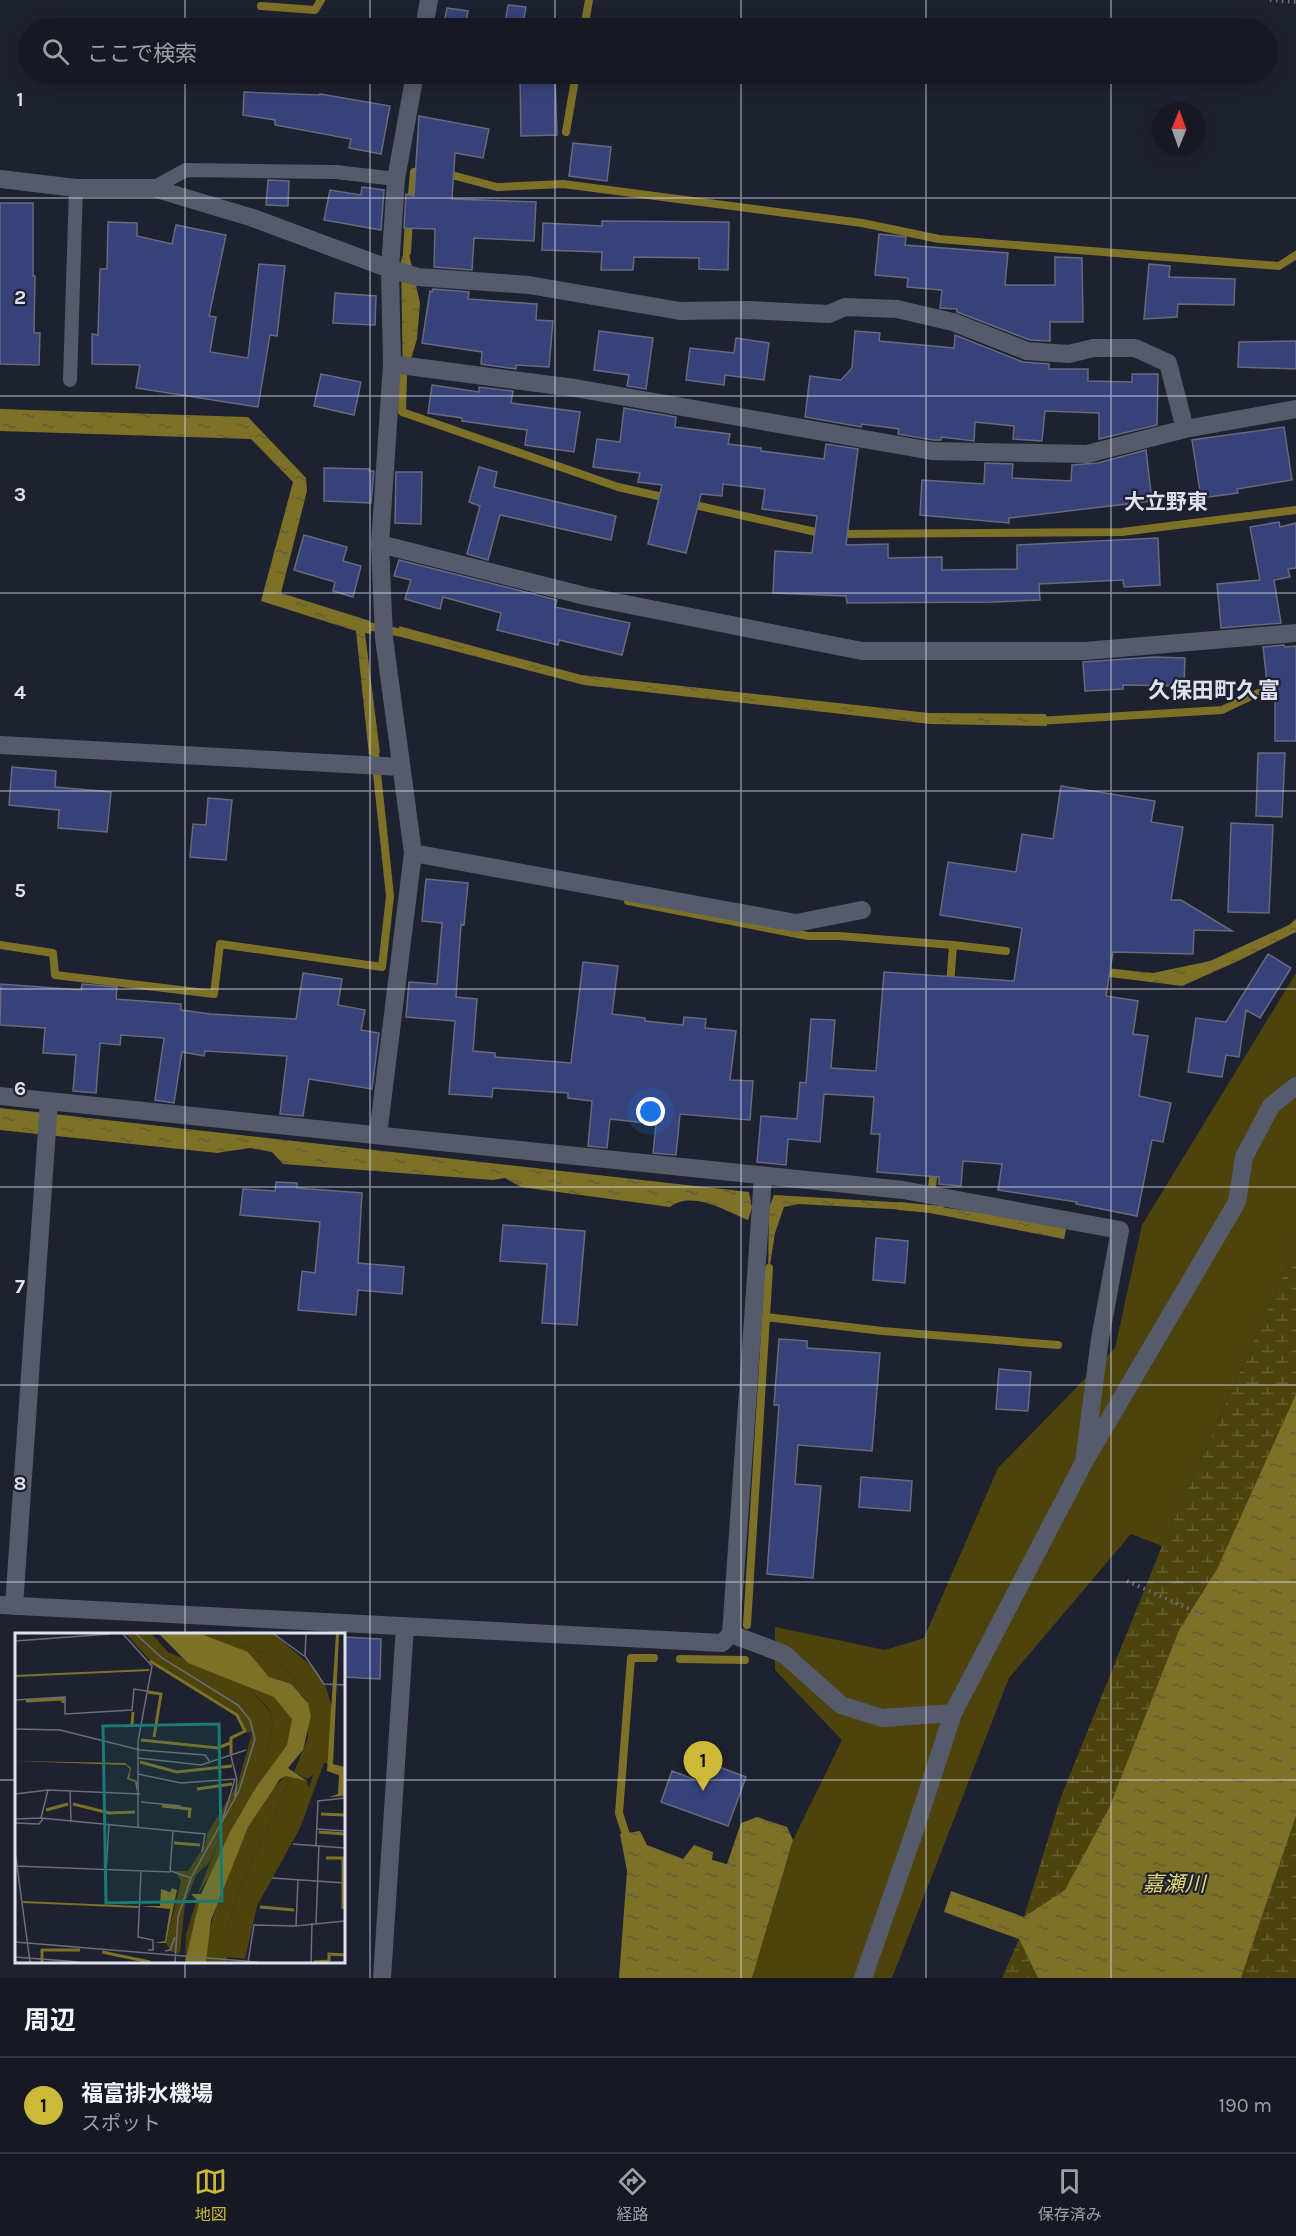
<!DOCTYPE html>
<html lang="ja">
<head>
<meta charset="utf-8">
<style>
  :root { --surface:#161924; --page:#232631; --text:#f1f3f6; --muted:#9ea0a6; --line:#353841; --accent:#cdb938 }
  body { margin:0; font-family:Karla,"Noto Sans JP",sans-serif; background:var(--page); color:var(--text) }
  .compass { position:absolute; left:1152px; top:102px; width:54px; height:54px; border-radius:50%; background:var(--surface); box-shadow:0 3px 15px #0003; rotate:1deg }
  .you { position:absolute; left:651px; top:1112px; width:21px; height:21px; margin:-15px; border:4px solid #fff; border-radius:50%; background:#1a73e8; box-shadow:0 0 0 9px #1a73e833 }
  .badge { display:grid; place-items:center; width:39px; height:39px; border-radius:50%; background:var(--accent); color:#111; font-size:20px; font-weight:700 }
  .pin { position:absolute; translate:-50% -50px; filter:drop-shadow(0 2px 3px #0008) }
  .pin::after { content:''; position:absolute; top:32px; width:21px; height:18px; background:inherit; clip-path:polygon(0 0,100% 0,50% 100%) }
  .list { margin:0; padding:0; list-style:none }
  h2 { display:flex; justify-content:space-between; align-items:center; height:78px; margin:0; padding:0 24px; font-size:26px }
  h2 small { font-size:20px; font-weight:400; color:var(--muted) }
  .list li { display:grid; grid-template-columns:39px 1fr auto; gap:18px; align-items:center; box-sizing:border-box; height:96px; padding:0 24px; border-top:2px solid var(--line) }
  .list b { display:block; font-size:22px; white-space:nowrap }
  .list p { margin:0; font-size:20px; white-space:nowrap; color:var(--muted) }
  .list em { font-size:20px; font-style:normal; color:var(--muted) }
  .icon { flex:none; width:33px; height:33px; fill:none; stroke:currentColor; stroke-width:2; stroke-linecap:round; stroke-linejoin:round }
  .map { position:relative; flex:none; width:1296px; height:1978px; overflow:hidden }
  .search { position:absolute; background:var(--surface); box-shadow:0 3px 15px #0003; left:18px; right:18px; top:18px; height:66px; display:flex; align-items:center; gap:15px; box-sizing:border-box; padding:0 21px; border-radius:33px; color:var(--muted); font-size:22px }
  .sheet { height:174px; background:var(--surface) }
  nav { display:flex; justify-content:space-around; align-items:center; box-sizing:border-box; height:84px; border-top:2px solid var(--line); background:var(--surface); font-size:16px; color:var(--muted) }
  nav a { display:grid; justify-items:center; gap:3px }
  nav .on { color:var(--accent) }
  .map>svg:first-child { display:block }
  .grass { fill:#4d440d }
  .wetland { fill:url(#wetland-marsh) }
  .water { fill:url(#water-ripples) }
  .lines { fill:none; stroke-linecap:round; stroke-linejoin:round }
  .stream { stroke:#7d7127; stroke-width:8 }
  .building { fill:#38427a; stroke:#666a7c; stroke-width:1.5 }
  .path { stroke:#6d707d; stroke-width:4; stroke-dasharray:1.5 4.5; stroke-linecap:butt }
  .service { stroke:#565b6c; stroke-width:14 }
  .minor { stroke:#565b6c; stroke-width:18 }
  .grid { fill:none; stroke:#dfe2ec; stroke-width:1.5; stroke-opacity:0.55 }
  .labels { text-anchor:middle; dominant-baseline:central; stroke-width:4.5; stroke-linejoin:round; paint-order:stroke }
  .neighbourhood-label { font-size:21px; font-weight:bold; fill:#dfe2ec; stroke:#1e2130 }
  .water-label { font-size:21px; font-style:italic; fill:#e8d771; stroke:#1e2130 }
  .quarter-label { font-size:22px; font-weight:bold; fill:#dfe2ec; stroke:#1e2130 }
  .inset-river { fill:none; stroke:#7d7127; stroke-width:3 }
  .inset-road { fill:none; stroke:#6b6e7b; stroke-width:1.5 }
  .view { fill:#197b74; fill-opacity:0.15; stroke:#197b74; stroke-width:3 }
  .inset-edge { fill:none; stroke:#dfe2ec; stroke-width:3 }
  .grid-label { font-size:20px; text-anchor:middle; font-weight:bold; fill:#dfe2ec; stroke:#1e2130; stroke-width:4.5; stroke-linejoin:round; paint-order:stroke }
</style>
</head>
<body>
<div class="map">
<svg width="1296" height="1978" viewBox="0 0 1296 1978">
  <defs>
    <pattern id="wetland-marsh" width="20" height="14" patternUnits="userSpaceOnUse" patternTransform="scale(1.5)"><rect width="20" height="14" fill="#4d440d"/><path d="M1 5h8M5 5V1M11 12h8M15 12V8" fill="none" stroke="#665f30"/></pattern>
    <pattern id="water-ripples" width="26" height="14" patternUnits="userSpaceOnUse" patternTransform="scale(1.5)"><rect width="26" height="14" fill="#7d7127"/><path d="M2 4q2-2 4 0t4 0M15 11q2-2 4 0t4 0" fill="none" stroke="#635d35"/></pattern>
  </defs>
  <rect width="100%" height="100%" fill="#1e2130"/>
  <path class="grass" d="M1296,973V1247L1162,1546L1131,1534L1009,1678L892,1978H752L793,1840L842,1740L775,1670V1627L885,1650L924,1638L998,1468L1115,1348L1142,1225Z"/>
  <path class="wetland" d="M1296,1247V1394L1217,1569L1179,1630L1109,1808L1065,1891L1024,1917L1061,1797L1162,1546Z
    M1296,1816V1978H1241Z
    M1019,1939L1038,1978H1002Z"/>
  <path class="water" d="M407,245L420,303L417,339L403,385L401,260Z
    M0,409L248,417L306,478L307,491L281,593L370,621L371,634L365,633L380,753L369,755L356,631L261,601L293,482L251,439L0,431Z
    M399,626L581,675L929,713L1046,714L1047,726L930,724L584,685L401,637Z
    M1296,919V932L1238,961L1182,986L1102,976L1105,968L1153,973L1210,961L1289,925Z
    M0,1108L749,1192L752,1208L748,1220C725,1211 693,1190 670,1207L521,1187L505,1178L493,1180L283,1164L272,1152L250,1148L217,1153L0,1130Z
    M774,1195L909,1203V1210L799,1204L784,1207L775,1233L768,1278L769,1208Z
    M933,1206L1067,1225L1064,1239L930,1213Z
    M1296,1394V1816L1241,1978H1038L1019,1939L944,1912L951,1891L1024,1917L1065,1890L1109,1808L1179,1630L1217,1569Z
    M757,1817L787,1827L793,1840L752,1978H619L627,1871L620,1834L640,1831L647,1845L683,1859L694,1845L713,1852L712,1860L727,1864L741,1823Z"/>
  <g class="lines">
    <path class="stream" d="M261,6L315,10L321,0
      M584,28L589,0
      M566,132L576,74
      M444,173L497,187L563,184L862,223L939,239L1279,266L1296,255
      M411,205L414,172L423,171
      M407,252L409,220
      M403,375L402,412L618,487L667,498
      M690,504L825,534
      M840,534L1122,532L1296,510
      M363,625L407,634
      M1038,721L1222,710L1258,693L1296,695
      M628,901L808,936H839L953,945L950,985
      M0,945L53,953L55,975L214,994L220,944L382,967L390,896L374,745
      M953,945L1006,951
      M932,1188L934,1167
      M899,1206L941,1210
      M766,1317L882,1331L1058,1345
      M747,1625L769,1268
      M680,1659L745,1660
      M628,1841L619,1813L631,1658H654"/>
  </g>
  <path class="building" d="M508,5L526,7L523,25L505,24Z
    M447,8L468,11L465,28H443Z
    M555,76L557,135L521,136L520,77Z
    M244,92L320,95V94L390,106L381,154L349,148L351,139L275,125V120L243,115Z
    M419,116L489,129L483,158L455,153L452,199L536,202L534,241L474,238L472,270L434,267L435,229L404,228L406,194L414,196Z
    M573,143L611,147L607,181L569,176Z
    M268,180L289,181L288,206L266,205Z
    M362,187L384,190L381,230L324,220L330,190L361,195Z
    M0,203H33V276H35L34,333H40L39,365L0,364Z
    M602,221L729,222L728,270L699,269V258L634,257L633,270H601L602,252L542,250L543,223L602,226Z
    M108,222L137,223V236L172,244L176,225L226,235L209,316L216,317L210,352L248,358L259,264L285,266L277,336L270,335L258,407L136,388L140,365L92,364V334L98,335L100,269H107Z
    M879,234L906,237L905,245L1008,253L1005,285H1055V257L1082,258L1083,322H1050V341L1030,340L957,312V309L940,308L942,290L907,287L908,278L875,275Z
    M1149,264L1170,266L1169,277L1235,279L1234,305L1178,304L1177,317L1144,319Z
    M433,289L469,292L468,299L537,304L536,320L553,321L549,367L516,365V369L481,364L482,352L422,343L430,291L432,292Z
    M335,293L376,296L375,325L333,323Z
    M599,331L653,338L646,389L627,386L629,375L594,370Z
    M855,331L880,333L879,341L954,348L955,335L1023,362L1049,364V369H1088V381L1132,382V374H1158L1157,425L1099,439V413L1045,411L1042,441L1013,439L1014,426L975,422L974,441L941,437V440H933L898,434L899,429L862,424L861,427L805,417L810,376L841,380L852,368Z
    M736,338L769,343L764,380L725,375L724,385L686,380L690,348L734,353Z
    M1296,341V369L1238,367L1239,342Z
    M321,374L361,382L354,415L314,406Z
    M432,385L479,392V387L513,391L511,403L580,412L574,452L525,445L527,430L462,421V418L428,413Z
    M624,408L676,417L675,427L730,434L728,444L761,448V451L824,459L826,444L858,449L846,545L888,544V558L942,557V570L1017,569V545L1158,538L1160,585L1124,587L1123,580L1039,584L1040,600L994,602L847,603L846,596L773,593L775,551L812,553L817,516L762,509L765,489L723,484L722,496L701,494L686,553L648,544L662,485L638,482L640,473L593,467L597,439L620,442Z
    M1284,427L1292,480L1237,489L1238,493L1201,498L1192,440Z
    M1146,450L1152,501L1009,518V523L920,515L922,480L984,484L985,463L1013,464L1012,478L1071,481L1072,465L1098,463Z
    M479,467L497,472L494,487L616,516L611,540L500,515L488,560L467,554L480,506L469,502Z
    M324,468L369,469V471H374L371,503L324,501Z
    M396,472H422L421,524L395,523Z
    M1279,522L1280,527L1296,523V568L1288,569L1290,577L1274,580L1281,623L1221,628L1217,584L1260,580L1250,527Z
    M304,535L347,547L343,561L361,566L353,597L333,591L335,582L294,570Z
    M399,560L557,600L555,607L630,623L622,655L559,640L558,645L497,630L501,613L443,597L440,609L405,599L411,580L394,576Z
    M1284,645L1285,647L1296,646V741H1275V681L1267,682L1263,647Z
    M1154,657L1185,658L1184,686L1123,685V689L1085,691L1083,662Z
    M1258,753H1285L1282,817L1256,816Z
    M12,767L56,771L55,787L111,792L107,832L58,828L59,810L9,805Z
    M1061,786L1155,801L1151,822L1183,827L1171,900H1181L1232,931L1194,930L1193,954L1113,952L1106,996L1138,1001L1133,1034L1148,1036L1139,1096L1171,1103L1163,1142L1152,1140L1137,1216L1076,1204L1077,1202L998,1190L1002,1164L963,1161L961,1186L939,1184V1177L877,1172L880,1134H871L874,1097L824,1094L820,1142L788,1139L786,1165L757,1162L761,1116L797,1119L800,1082L806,1083L811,1019L835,1020L831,1068L876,1071L884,972L1014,981L1022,928L940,915L948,862L1016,872L1022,834L1053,839Z
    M208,798L232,800L226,860L190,857L193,824L206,825Z
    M1231,823L1273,825L1269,913L1228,912Z
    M426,879L468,883L464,925L461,924L456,997L477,999L473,1051L495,1053V1057L571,1063L583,962L618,966L612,1014L645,1018V1021L683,1025L684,1017L706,1019L705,1028L736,1031L730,1080L753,1081L750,1120L680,1114L676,1155L653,1153L656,1124L610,1119L607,1148L588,1146L592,1101L568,1098V1093L493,1088L492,1097L449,1094L455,1021L406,1017L409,982L437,984L442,923L422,921Z
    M1268,954L1291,968L1260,1018L1246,1010L1239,1057L1226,1055L1222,1077L1188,1072L1196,1018L1226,1022Z
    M303,973L342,979L338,1005L365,1010L361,1030L379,1033L372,1089L309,1079L303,1116L280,1114L287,1056L205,1051L204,1056L182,1052L174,1103L155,1100L164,1038L121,1035L120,1045L100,1043L96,1093L73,1091L76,1055L43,1053L45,1028L0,1025L1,984L81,990L82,984L117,987L116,999L181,1004V1010L211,1014L296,1019Z
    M276,1182L297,1183V1188L362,1193L358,1263L404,1267L402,1294L358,1290L356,1315L298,1310L302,1271L315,1273L320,1222L240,1215L243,1189L275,1191Z
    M503,1225L585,1231L577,1325L542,1323L547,1264L500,1261Z
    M876,1238L908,1241L905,1283L873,1280Z
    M779,1339L807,1341V1348L880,1353L872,1451L798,1445L795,1484L821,1486L813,1578L767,1574L779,1405H774Z
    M999,1369L1031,1372L1028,1411L996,1409Z
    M861,1477L912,1481L910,1511L859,1507Z
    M344,1637L381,1639L380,1679L344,1677Z
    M706,1762L746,1777L728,1826L661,1802L672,1771L699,1781Z"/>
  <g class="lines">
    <path class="path" d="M1270,0L1296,2
      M1127,1581L1209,1618"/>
    <path class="service" d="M153,188L186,170L336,172L396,179
      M70,380L76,188"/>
    <path class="minor" d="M424,28L429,0
      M0,179L76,188H153L253,218L390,269L418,277L529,285L680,311L749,310L829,314L845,307L897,309L953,322L1027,351L1069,354L1093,348H1135L1168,363L1185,429
      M392,364L575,388L932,451L1087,454L1185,429L1296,409
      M380,544L585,596L862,651H1085L1296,633
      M0,745L401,767
      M413,853L796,923L862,910
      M0,1096L903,1190L1120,1230L1100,1339L1084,1462
      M378,1135L413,853L384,638L380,544L392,364L390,269L396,179L415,74
      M0,1605L722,1643L731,1634L763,1176
      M14,1606L49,1101
      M731,1634L784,1654L841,1705L882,1718L953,1713
      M382,1978L405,1626
      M863,1978L915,1830L953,1713L1084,1462L1237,1202L1244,1157L1271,1106L1296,1086"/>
  </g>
  <path class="grid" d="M185,0V28M370,0V28M555,0V28M741,0V28M926,0V28M1111,0V28M185,74V1634M370,74V1978M555,74V1978M741,74V1978M926,74V1978M1111,74V1978M0,198H1296M0,396H1296M0,593H1296M0,791H1296M0,989H1296M0,1187H1296M0,1385H1296M0,1582H1296M0,1780H16M344,1780H1296M185,1962V1978"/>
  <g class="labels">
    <g class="neighbourhood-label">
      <text x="1166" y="502">大立野東</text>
    </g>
    <g class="water-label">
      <text x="1174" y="1884">嘉瀬川</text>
    </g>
    <g class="quarter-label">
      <text x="1214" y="691">久保田町久富</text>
    </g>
  </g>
  <g transform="translate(15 1633)">
    <rect width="330" height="330" fill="#1e2130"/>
    <path d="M111,1H137L153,19L231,52L254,77L258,88L253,119L241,147L209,196L194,230L181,242L170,270L165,320L156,319L151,310L166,248L160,238H173L190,212L192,201L223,150L237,100L230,98L216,76L139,32ZM197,1H259L301,37L310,52L318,77L315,131L309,130L285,195L242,273L230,326L211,324L213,294L223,260L276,144L292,148L294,155L298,142L292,146L279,139L293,104V70L280,44L249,21Z" fill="#4d440d"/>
    <path d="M163,1H197L249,21L280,44L293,70L287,62ZM213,45L236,52L278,72L277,109L182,263L208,196L241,146L253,119L258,88L254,76L231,52ZM271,142L292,148L276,144L223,260L213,294L212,329H190L189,315L209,247L233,194L255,159ZM182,265L184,269L170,329L171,302Z" fill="#4d440d"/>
    <path d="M144,1H186L233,19L254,44L276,51L293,70L296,83L288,117L273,135L292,148L271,143L265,146L233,194L196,287L191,329H170L184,269L176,261H186L215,199L240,156L272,112L277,86L259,64L173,30ZM321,1H324L318,131L330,134V163L314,164L323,161L324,142L312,138ZM134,36V38L0,44V42ZM0,128L110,130L116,135L114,145L122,148V160L120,149L112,146L115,136L111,132ZM157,255L162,257L151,310H139L150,308L155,276L125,273H145L146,256L155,259ZM8,268L123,273L124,275L8,270Z" fill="#7d7127"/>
    <path class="inset-river" d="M135,28L222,82L230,98L216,105V121M133,59L146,61L139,104M11,68L48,66V70M111,93L117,92L118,79M126,107L203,115L215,110M125,129L162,139L217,133M182,156L217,151M58,171L94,180L120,179M147,173L175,176L174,185M31,177L53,171M306,181L330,182M304,199L330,201M159,210L185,212M311,225H330M245,274L279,277M328,276V226M87,319L135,329M27,329V317H65M299,329L314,328V321L330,322"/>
    <path class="inset-road" d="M108,1L137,33L123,108V194M121,1L147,25L223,72L235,87L240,106L224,158L176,245L163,284L160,329M259,1L289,23M291,1L290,23L309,51L330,52M0,8L95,1M0,67L50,64V81L117,77L119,56L132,58M0,96L45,97L125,117L190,122L195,129M216,123L222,147L220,164M123,125L186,132L231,117M123,141L166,150L220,146L208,185M55,158L56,188M0,161L33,157L125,161M126,169L166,173M26,185L33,157M0,186L26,185L190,201L187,219M0,190L24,191L28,186M302,196L330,198M278,211L330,215M301,212L303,168L330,165M0,218L15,329M0,233L155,239L158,197M91,237L94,192M126,238L123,304L138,307V317H133M156,238L176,245M257,245L330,250M283,247L281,293L330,288M301,290L304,212M0,309L242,329M150,318L155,317L160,304M0,324L64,329M233,329L239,292L281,293M296,329L297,290"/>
    <path class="view" d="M204,91L207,268L91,270L88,93Z"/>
    <rect width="330" height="330" class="inset-edge"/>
  </g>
  <g class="grid-label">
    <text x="20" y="106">1</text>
    <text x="20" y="304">2</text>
    <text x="20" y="501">3</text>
    <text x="20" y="699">4</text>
    <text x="20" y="897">5</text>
    <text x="20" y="1095">6</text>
    <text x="20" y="1293">7</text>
    <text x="20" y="1490">8</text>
  </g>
</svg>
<svg class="compass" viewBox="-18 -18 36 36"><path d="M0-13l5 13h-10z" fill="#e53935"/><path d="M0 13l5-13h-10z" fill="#9ea0a6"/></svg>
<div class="you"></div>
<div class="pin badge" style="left:703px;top:1791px">1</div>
<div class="search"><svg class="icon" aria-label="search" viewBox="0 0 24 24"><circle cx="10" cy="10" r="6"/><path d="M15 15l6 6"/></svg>ここで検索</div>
</div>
<section class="sheet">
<h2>周辺<small></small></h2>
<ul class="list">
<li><span class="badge">1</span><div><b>福富排水機場</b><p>スポット</p></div><em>190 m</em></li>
</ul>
</section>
<nav>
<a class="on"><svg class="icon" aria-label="map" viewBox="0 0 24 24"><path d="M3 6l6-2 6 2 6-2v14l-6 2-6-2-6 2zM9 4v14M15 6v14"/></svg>地図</a>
<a><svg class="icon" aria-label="directions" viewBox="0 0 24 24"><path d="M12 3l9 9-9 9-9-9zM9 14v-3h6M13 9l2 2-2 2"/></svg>経路</a>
<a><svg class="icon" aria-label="saved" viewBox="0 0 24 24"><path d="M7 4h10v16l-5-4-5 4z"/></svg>保存済み</a>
</nav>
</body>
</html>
